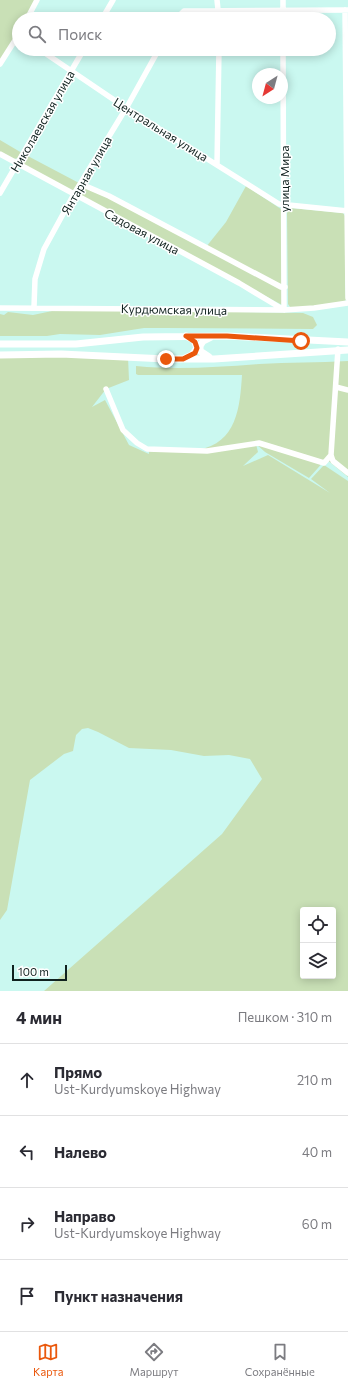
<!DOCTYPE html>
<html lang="ru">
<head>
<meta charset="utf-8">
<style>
  :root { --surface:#fff; --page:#f7f7f7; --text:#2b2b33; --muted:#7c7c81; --line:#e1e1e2; --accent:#ea580c }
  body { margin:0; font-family:Commissioner,sans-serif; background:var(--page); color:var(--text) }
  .controls { position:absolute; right:12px; bottom:12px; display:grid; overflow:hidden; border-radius:4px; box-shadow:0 2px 10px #0003 }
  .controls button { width:36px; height:36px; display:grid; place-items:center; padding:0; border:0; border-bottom:1px solid var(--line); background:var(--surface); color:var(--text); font:20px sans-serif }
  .compass { position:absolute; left:252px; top:68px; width:36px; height:36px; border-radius:50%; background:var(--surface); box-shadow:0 2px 10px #0003; rotate:216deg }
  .scale { position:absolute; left:12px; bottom:10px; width:55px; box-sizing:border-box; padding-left:4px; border:2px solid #10221f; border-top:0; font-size:11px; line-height:14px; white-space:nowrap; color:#10221f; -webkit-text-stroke:3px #fff; paint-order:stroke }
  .stop { position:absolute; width:12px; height:12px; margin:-9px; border:3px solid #ea580c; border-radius:50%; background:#fff }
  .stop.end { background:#ea580c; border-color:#fff; box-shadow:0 1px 4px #0008 }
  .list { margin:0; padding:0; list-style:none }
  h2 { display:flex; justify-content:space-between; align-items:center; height:52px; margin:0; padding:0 16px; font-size:17px }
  h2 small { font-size:13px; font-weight:400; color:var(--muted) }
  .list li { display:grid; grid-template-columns:26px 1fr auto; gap:12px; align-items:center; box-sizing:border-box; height:72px; padding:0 16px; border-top:1px solid var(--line) }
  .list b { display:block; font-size:15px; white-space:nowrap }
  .list p { margin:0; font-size:13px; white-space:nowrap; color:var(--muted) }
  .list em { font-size:13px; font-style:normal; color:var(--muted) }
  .icon { flex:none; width:22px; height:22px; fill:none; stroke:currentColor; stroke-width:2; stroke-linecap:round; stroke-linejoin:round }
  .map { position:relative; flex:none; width:348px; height:991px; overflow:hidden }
  .search { position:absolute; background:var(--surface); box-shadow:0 2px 10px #0003; left:12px; right:12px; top:12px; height:44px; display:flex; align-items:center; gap:10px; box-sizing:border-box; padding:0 14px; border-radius:22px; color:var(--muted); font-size:15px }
  .sheet { height:340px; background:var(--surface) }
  nav { display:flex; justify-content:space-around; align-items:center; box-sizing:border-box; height:56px; border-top:1px solid var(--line); background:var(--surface); font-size:11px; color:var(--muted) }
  nav a { display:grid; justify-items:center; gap:2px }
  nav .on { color:var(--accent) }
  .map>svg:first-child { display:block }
  .green { fill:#c9e0b6; fill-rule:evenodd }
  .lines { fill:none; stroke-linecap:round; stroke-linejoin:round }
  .minor { stroke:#fff; stroke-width:5.5 }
  .major { stroke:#fff; stroke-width:7 }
  .route { stroke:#ea580c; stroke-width:5 }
  .labels { text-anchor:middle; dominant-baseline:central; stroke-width:3; stroke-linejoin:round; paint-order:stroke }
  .street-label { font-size:12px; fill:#10221f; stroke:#fff }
</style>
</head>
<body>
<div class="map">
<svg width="348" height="991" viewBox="0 0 348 991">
  <rect width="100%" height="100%" fill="#caf8f0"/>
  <path class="green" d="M0,0H36L25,19H19V30L0,62Z
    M0,140L22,153L19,158L13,159L0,152Z
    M24,154L79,183L72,192L21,163Z
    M246,186L281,209L282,284L280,285L206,247L226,222Z
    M84,187L108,197L282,290V305L78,194L81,188Z
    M291,208L343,213L345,216V285L346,300L343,302C326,305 308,308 290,307L288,304L287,213Z
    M78,310L303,313L313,317L317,325L313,329L165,328H144L100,335L60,334L47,336H0V314L4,315L8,312L33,315L52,311Z
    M0,354L128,357L129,380L106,389L92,407L105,400L129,445L149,454V449C164,449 183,453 198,450C237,443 240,407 242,375H138L136,374V366C177,370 218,367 259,364C289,362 318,363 348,361V477L326,459L309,478L265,452L256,444L258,452L243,466L268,455L330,493L311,479L324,465L348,481V991H44L222,834L262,779L250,759L229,755L204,756L171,750L129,748L98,732L88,728L82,729L76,735L73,751L64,754L30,780L7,910L0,920ZM303,910H333V976H303Z"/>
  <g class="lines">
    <path class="minor" d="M217,0L219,19
      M345,10L348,298
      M27,19L37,0
      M102,19L113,0
      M176,19L184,11L348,10
      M283,19V0
      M39,49L126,108L279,204L348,211
      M0,64L19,34
      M0,154L239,283L284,310L283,49
      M217,164L219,49
      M81,184L109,196L281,287H285
      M0,193L84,49
      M34,307L35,279L44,249L74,194L128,105L159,49
      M0,308L284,310L314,308L348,303
      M338,349L331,455L333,461L348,473
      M336,387L348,390
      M106,389L123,430L137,443L147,449L207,451L259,443L324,463L331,455"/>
    <path class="major" d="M0,344H76L143,337L227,336L348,342
      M0,355L61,354L166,359H214L348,350
      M209,357L200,351V346L203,341L211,337
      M185,358L192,355L197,348L194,340L186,336"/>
  </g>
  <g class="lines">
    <path class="route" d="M166,359H183L195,353L197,348L195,342L186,336H227L301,341"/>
  </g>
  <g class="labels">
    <g class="street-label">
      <text transform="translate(42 121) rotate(-60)">Николаевская улица</text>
      <text transform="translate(161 129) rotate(32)">Центральная улица</text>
      <text transform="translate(86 175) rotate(-60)">Янтарная улица</text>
      <text transform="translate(284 179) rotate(-90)">улица Мира</text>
      <text transform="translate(142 231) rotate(28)">Садовая улица</text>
      <text transform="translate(174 309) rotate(1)">Курдюмская улица</text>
    </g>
  </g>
</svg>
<div class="controls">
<button><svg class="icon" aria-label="locate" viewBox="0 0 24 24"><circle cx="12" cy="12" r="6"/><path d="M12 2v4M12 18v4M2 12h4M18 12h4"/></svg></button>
<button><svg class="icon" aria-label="layers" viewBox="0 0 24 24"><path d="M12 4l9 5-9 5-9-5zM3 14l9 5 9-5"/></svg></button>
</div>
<svg class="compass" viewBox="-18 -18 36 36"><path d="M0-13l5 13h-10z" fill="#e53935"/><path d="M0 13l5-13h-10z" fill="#7c7c81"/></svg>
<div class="scale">100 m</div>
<div class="stop" style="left:301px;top:341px"></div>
<div class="stop end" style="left:166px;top:359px"></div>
<div class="search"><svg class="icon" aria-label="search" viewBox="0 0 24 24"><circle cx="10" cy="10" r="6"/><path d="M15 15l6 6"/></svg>Поиск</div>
</div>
<section class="sheet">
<h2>4 мин<small>Пешком · 310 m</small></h2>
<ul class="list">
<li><svg class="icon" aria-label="ahead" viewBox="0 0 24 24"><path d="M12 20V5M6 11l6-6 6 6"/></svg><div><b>Прямо</b><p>Ust-Kurdyumskoye Highway</p></div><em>210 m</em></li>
<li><svg class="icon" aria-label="left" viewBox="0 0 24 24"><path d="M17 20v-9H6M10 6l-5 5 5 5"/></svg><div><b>Налево</b></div><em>40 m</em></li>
<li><svg class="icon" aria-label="right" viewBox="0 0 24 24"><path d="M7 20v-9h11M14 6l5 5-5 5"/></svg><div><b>Направо</b><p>Ust-Kurdyumskoye Highway</p></div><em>60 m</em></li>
<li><svg class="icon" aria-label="arrive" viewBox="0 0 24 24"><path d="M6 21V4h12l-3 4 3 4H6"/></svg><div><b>Пункт назначения</b></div></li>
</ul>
</section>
<nav>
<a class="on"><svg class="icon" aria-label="map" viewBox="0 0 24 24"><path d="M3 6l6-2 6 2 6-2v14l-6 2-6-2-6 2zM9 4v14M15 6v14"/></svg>Карта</a>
<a><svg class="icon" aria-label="directions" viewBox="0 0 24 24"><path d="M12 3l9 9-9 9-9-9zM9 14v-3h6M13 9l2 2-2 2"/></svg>Маршрут</a>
<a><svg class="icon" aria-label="saved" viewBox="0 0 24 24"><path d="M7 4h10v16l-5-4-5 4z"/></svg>Сохранённые</a>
</nav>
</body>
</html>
